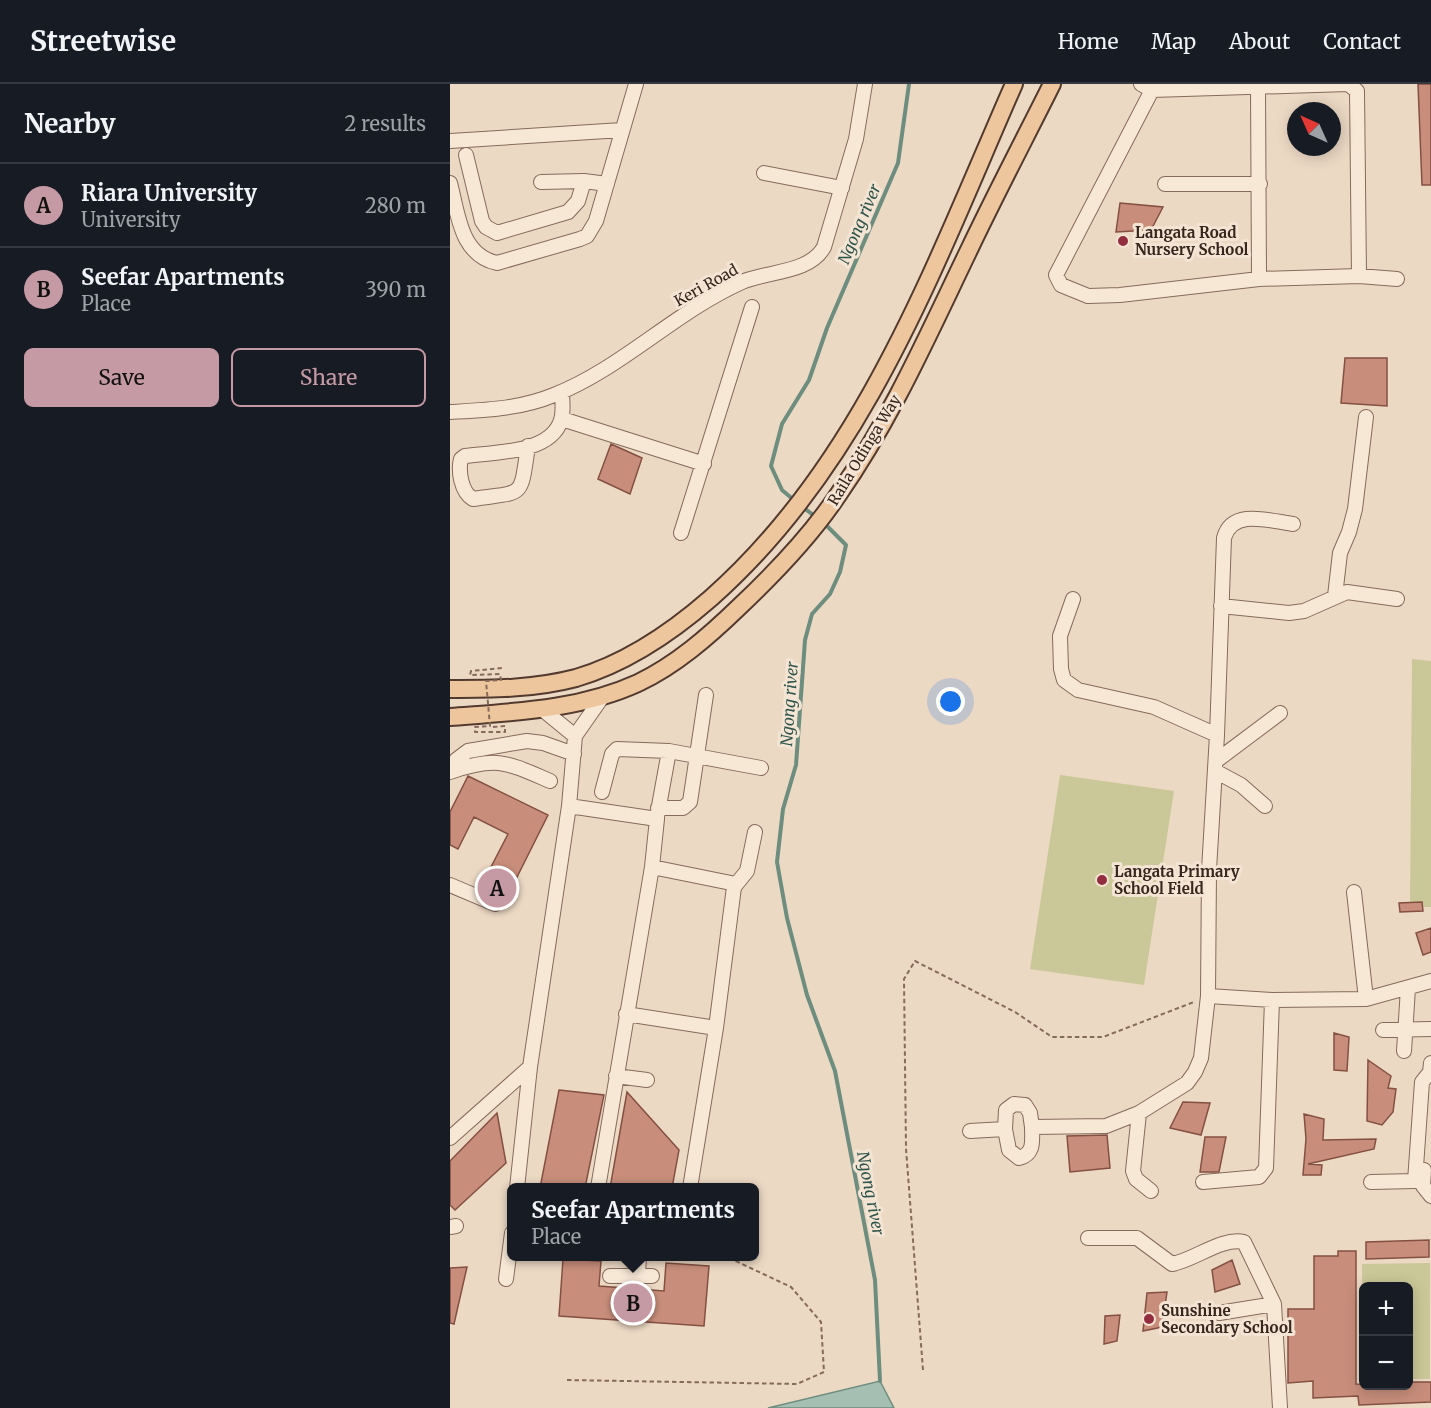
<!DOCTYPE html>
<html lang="en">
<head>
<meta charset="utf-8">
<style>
  :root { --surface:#171b24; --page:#20242c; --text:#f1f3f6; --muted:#9ea1a6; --line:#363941; --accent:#c69aa4 }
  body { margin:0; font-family:Merriweather,serif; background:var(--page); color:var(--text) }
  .controls { position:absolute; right:18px; bottom:18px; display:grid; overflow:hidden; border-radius:9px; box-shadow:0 3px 15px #0003 }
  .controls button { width:54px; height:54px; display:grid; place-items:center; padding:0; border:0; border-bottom:2px solid var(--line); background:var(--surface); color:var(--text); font:30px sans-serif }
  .compass { position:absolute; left:837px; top:18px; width:54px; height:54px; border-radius:50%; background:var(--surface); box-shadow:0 3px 15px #0003; rotate:315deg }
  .you { position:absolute; left:501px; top:618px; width:21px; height:21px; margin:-15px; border:4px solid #fff; border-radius:50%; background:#1a73e8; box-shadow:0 0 0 9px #1a73e833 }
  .badge { display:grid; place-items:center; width:39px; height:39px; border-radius:50%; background:var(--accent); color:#111; font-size:20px; font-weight:700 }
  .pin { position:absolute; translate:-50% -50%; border:3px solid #fff; box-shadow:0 2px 6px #0006 }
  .popup { position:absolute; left:57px; top:1099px; width:252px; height:78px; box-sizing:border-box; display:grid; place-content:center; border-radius:9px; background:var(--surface); filter:drop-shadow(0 2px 4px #0005); font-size:20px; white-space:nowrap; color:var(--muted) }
  .popup b { font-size:22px; color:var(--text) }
  .popup::after { content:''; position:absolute; left:50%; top:100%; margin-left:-12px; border:12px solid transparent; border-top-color:var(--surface) }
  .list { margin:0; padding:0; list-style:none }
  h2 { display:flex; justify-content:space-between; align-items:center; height:78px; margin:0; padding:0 24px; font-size:26px }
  h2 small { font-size:20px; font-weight:400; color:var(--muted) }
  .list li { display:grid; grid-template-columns:39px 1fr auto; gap:18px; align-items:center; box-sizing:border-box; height:84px; padding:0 24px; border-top:2px solid var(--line) }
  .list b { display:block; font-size:22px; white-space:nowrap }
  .list p { margin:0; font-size:20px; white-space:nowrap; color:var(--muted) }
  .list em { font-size:20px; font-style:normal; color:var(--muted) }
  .actions { display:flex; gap:12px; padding:18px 24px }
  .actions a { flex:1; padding:14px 0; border:2px solid var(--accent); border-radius:9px; text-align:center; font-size:21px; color:var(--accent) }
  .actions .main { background:var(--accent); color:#111 }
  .map { position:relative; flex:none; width:981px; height:1324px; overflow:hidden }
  header { display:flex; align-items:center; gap:36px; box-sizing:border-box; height:84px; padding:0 30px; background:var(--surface); border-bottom:2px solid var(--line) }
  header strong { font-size:28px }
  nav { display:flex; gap:33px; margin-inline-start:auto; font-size:21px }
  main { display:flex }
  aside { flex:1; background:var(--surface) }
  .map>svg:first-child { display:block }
  .green { fill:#cac798 }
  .water { fill:#a5bfb3; stroke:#6d8d7f; stroke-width:1.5 }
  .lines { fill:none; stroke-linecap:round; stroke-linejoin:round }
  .stream { stroke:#6d8d7f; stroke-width:4 }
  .building { fill:#c88e7b; stroke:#845042; stroke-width:1.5 }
  .minor-casing { stroke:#866a5b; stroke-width:16 }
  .major-casing { stroke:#533a2f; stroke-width:20 }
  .path { stroke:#866a5b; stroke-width:2; stroke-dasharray:4.5 3; stroke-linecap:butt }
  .minor { stroke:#f7e8d6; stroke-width:14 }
  .major { stroke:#eec69d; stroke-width:16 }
  .path-bridge { stroke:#866a5b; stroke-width:2; stroke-dasharray:4.5 3; stroke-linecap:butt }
  .poi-dot { fill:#922e40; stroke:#f4e4d3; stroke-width:2 }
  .labels { text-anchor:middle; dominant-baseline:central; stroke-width:6; stroke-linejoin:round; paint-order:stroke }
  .poi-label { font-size:15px; font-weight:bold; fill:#36261e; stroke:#f4e4d3; text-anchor:start }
  .street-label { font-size:15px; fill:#36261e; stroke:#f4e4d3 }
  .water-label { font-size:16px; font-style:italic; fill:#2e554c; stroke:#f4e4d3 }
</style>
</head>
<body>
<header>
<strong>Streetwise</strong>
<nav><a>Home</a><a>Map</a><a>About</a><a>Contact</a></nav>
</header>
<main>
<aside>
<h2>Nearby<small>2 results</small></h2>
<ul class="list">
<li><span class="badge">A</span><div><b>Riara University</b><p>University</p></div><em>280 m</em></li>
<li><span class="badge">B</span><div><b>Seefar Apartments</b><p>Place</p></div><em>390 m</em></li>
</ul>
<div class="actions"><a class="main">Save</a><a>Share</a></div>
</aside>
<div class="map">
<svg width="981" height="1324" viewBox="0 0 981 1324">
  <rect width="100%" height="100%" fill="#ecd9c4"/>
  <path class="green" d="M962,575L981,577V823H960Z
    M610,691L724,707L694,901L580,885Z
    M980,1179V1295H959L958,1202H914L913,1296L912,1180Z"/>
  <path class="water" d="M430,1297L444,1324H318Z"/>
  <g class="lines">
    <path class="stream" d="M345,417L332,406L321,382L332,340L359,296L377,244L448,79L459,0
      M351,422L366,433
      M373,438L396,461L390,488L380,510L362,530L355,556L346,681L333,725L327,778L337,834L357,911L385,987L425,1196L430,1297"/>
  </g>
  <path class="building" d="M968,0H981V101H972Z
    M670,119L713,123L701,146L666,148Z
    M895,274H937V322L891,319Z
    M161,360L192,374L180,410L148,395Z
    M18,692L98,731L65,797L40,785L58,750L24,733L8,765L0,761V728Z
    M972,818L973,827L950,828L949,819Z
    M981,844V868L973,871L966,849Z
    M884,949L899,953L897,987L884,986Z
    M918,976L941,992L938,1004L946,1005L943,1028L932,1041L917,1037Z
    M109,1006L154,1011L135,1104H90Z
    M177,1008L229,1066L222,1104H160Z
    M733,1018L760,1019L751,1051L720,1044Z
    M47,1029L56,1079L5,1126L0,1121V1077Z
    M854,1030L874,1035L873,1056L926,1055L924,1065L858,1080L872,1081L871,1091H853L856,1055Z
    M657,1051L660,1084L620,1088L617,1052Z
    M755,1053H776L769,1088H750Z
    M979,1156V1173L916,1175V1158Z
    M888,1167H906V1300L958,1302V1298H981V1318L909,1321L908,1312L863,1314V1297L838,1299V1225H864V1172H888Z
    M113,1175L151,1177L149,1202L214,1207L216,1179L259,1182L254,1242L109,1232Z
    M782,1176L790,1200L765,1208L762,1186Z
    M17,1183L4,1240L0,1239V1184Z
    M717,1208L712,1243L693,1247L697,1209Z
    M670,1231L667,1257L654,1260L655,1232Z"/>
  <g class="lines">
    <defs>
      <path id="minor" d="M691,0L702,6L898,0L907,7L909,192
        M808,2L809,195
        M702,6L606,191L611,201L638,212L670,211L809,195L909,192L947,195
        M0,57L172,46
        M16,71L32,137L36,143L47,149L118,128L128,117L134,97L157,100
        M314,89L392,104
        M91,98L134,97
        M0,99C8,129 10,171 47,179L130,155L137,152L146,137L186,0
        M715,100H810
        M0,328C36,326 70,325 104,311C172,284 225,228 292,198C318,187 360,189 374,163L406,55L415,0
        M112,335L254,380
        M78,362C70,416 75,407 23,415C11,408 8,387 11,375L15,372C43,368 101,370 111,336C114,327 112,316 112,308
        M843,440C820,437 782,424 774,454L767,651L759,786L758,912L822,916L916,915L981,897
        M231,449L302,223
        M885,512L890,469L899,448L905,425L916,333
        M623,515L610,552L611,585L614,596L628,606L704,623L767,651
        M771,522L839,529L854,527L897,508L947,515
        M92,625L125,652
        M766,677L830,629
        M0,686L6,676L18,667L77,657L93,659L124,670
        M765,687L791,701L815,722
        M0,688C47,672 56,678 100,697
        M152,708L162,670L167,665L219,667L311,684
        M119,722L207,735L202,783L148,1104
        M208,724H233L240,718L256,611
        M207,733L219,667
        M202,783L281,799L284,803
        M0,801L45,820
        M904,808L916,915
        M176,930L266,944L240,1104
        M266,944L284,803L297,787L305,748
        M933,946L981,945
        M954,967L958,904
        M166,992L197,996
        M689,1029L683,1087L686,1095L701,1107
        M555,1045L556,1026L564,1020L575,1021L580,1029L582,1043
        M520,1047L555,1045L559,1066L569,1074C585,1070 582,1056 582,1043L656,1042L689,1029L737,999L745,988L751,974L758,912
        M0,1054L80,983
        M974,1086L973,1102L981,1112
        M753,1098L809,1093L816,1084L822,916
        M921,1098L965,1097L972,998L980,988L981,979
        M67,1104L80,983L119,722L125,652L153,612
        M0,1143L6,1142
        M638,1154H687L722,1180C745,1176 771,1153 794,1158L824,1220
        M188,1191L189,1172
        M160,1192H202
        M56,1195L62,1149
        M769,1229L824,1220L830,1324"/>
      <path id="major" d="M0,605C43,605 84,605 126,594C177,579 221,549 261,514C414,379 484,182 564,0
        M0,633C64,628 129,626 188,599C226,581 259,552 289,523C325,489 360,453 388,411C441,335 478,251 518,168C545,111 574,56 602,0"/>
    </defs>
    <use href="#minor" class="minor-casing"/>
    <use href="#major" class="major-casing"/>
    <path class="path" d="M473,1286L456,1065L454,895L465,877L565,928L602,953H653L744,918
      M117,1296L347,1300L374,1288L371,1238L341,1203L275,1172"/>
    <use href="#minor" class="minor"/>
    <use href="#major" class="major"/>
    <path class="path-bridge" d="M43,643L55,642V648H25V643L40,642L36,597L51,596L50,590L20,591L21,587L52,584"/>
  </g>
  <g class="poi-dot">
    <circle cx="673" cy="157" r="6"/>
    <circle cx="652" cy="796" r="6"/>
    <circle cx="699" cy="1235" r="6"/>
  </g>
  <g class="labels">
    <g class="poi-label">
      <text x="685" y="148">Langata Road<tspan x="685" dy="17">Nursery School</tspan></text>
      <text x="664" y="787">Langata Primary<tspan x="664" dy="17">School Field</tspan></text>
      <text x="711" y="1226">Sunshine<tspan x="711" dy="17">Secondary School</tspan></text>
    </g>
    <g class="street-label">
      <text transform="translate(256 201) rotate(-29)">Keri Road</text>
      <text transform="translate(414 366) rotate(-59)">Raila Odinga Way</text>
    </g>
    <g class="water-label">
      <text transform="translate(409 140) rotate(-67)">Ngong river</text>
      <text transform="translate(339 620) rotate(-86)">Ngong river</text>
      <text transform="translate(421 1109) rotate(79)">Ngong river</text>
    </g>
  </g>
</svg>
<div class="controls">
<button>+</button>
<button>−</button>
</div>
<svg class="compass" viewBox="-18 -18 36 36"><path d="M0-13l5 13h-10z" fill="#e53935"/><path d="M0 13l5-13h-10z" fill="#9ea1a6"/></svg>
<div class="you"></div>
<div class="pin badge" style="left:47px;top:804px">A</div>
<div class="pin badge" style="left:183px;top:1219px">B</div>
<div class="popup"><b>Seefar Apartments</b>Place</div>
</div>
</main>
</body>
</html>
